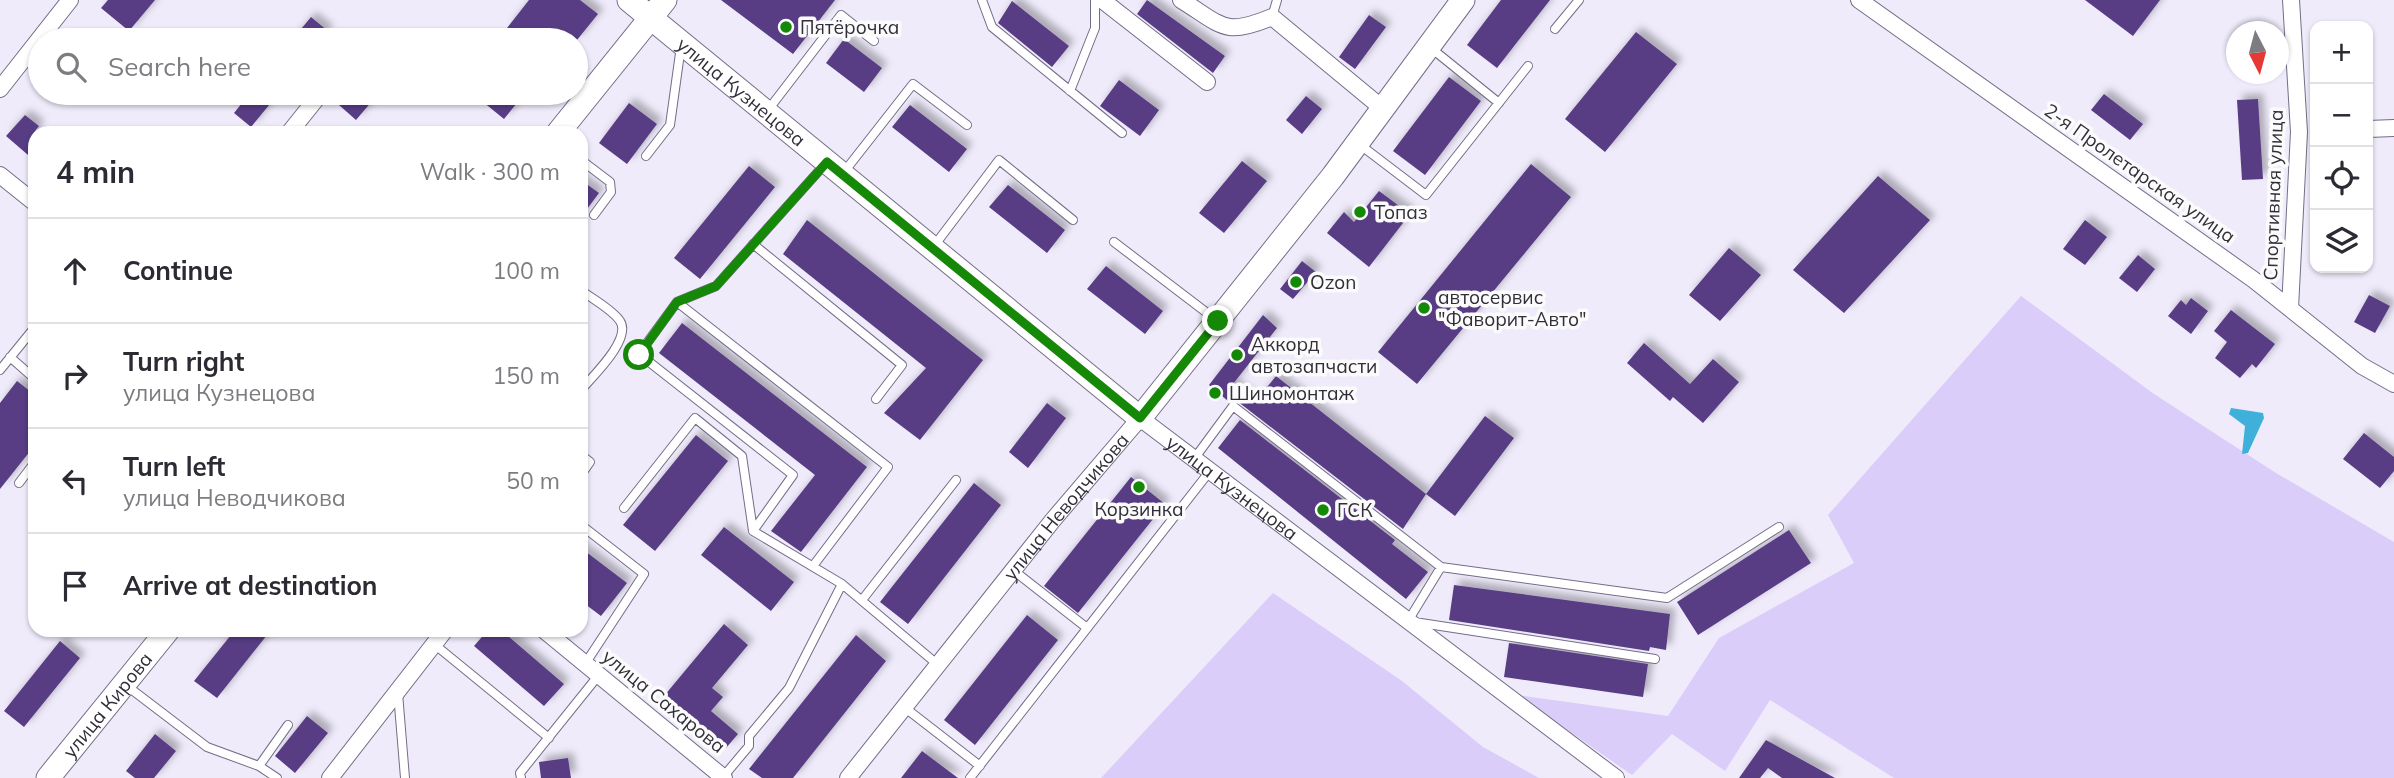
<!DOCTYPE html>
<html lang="en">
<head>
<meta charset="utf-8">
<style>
  :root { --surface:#fff; --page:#f7f7f7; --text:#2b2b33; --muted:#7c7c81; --line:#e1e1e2 }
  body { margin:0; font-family:Mulish,sans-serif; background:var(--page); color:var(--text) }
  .controls { position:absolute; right:21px; top:21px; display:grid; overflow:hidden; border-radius:14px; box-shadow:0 2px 5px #0004 }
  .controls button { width:63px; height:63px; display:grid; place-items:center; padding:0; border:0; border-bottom:2px solid var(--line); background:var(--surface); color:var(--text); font:35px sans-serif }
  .compass { position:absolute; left:2226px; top:21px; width:63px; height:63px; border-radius:50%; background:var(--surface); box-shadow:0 2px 5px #0004; rotate:174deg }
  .stop { position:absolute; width:21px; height:21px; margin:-16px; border:5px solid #168807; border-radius:50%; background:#fff }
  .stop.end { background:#168807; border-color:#fff; box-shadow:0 2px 7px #0008 }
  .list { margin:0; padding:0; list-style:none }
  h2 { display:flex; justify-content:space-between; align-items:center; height:91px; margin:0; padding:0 28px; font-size:30px }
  h2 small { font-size:23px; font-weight:400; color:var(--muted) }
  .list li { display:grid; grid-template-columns:46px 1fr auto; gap:21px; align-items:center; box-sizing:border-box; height:105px; padding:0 28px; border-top:2px solid var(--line) }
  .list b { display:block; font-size:26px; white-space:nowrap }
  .list p { margin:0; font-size:23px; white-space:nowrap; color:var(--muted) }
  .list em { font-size:23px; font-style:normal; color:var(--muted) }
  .icon { flex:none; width:38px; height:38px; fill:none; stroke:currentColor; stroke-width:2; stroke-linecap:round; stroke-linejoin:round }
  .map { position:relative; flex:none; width:2394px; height:778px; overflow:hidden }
  .search { position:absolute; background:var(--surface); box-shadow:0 2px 5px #0004; left:28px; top:28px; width:560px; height:77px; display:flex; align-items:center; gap:18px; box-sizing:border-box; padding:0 24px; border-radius:38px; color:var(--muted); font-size:26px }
  .panel { position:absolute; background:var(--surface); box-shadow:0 2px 5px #0004; left:28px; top:126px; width:560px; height:511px; border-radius:21px }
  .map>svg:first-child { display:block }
  .green { fill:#dacdfa }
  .water { fill:#3fb0da }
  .building { fill:#583e85; filter:url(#shadow) }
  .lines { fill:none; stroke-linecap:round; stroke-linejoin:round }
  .service-casing { stroke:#746d86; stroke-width:10 }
  .minor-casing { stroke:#746d86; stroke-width:18 }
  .secondary-casing { stroke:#746d86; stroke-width:25 }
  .service { stroke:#fff; stroke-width:8 }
  .minor { stroke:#fff; stroke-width:16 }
  .secondary { stroke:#fff; stroke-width:23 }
  .route { stroke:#168807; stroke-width:9 }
  .poi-dot { fill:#168807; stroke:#fbfbfb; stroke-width:2.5 }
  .labels { text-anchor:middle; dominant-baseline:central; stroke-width:7; stroke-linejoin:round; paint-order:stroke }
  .poi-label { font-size:19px; fill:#312e39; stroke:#fbfbfb; text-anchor:start }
  .street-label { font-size:19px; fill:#312e39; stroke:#fbfbfb }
</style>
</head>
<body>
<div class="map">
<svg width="2394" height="778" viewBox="0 0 2394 778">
  <defs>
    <filter id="shadow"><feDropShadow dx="5.5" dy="-5.5" stdDeviation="3.5" flood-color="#0004"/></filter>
  </defs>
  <rect width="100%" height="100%" fill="#efebfb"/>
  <path class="green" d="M2021,296L2154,394L2276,473L2394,542V778H1894L1770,700L1725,771L1672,734L1632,775L1517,695L1668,716L1719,638L1854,563L1828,515Z
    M1273,593L1402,681L1483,747L1539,778H1101Z"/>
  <path class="water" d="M2231,408L2263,413L2264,418L2248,453L2242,454L2245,426L2229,414Z"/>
  <path class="building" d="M108,0H155L129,31L101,8Z
    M529,0H580L598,14L577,40H521L507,28Z
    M721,0H835L793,54Z
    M1147,0L1225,56L1213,73L1137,14Z
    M1501,0H1550L1497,68L1467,45Z
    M2085,0H2160L2133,36Z
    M1012,1L1069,46L1052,67L998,23Z
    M1369,15L1386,27L1355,69L1339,57Z
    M311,17L328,31L320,40H292Z
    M1636,32L1677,64L1605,152L1565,119Z
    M844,39L882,68L864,92L826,63Z
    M1449,77L1481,101L1425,175L1393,151Z
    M1119,80L1159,110L1140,136L1100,106Z
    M250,93H279L251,127L234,113Z
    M350,93H379L356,120L339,105Z
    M472,93H525L504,119Z
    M2104,94L2143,124L2130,140L2091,110Z
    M1306,96L1322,109L1302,134L1286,120Z
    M2258,99L2263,179L2242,180L2237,100Z
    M629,103L657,124L627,164L599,143Z
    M910,105L967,149L949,172L892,127Z
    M25,115L39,126L35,131V161L6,136Z
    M1242,161L1267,181L1224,233L1199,213Z
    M1531,164L1571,197L1417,384L1378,352Z
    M749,166L775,187L700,279L674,258Z
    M1878,176L1930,220L1844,313L1793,270Z
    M581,180L599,193L581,217Z
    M1008,185L1065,230L1047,253L989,207Z
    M1379,191L1410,214L1369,267L1327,233L1344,212L1354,222Z
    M807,220L983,360L920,440L884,413L926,368L783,254Z
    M2085,220L2107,237L2085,265L2063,249Z
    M1729,248L1761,275L1720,321L1689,295Z
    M2138,255L2155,269L2137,292L2119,278Z
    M1302,261L1316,272L1293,299L1280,289Z
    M1106,266L1163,311L1145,334L1087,289Z
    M2369,295L2390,306L2375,333L2354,322Z
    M2191,298L2208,311L2191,334L2168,316L2181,300L2186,305Z
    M2231,310L2275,344L2256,368L2252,364L2240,378L2215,358L2227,342L2214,331Z
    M1263,315L1277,328L1233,384L1256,401L1276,376L1426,494L1403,529L1237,401H1228L1209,385Z
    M682,323L867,467L801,552L771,531L815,475L659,353Z
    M1644,343L1690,384L1713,359L1739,382L1703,423L1673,397L1670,401L1627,363Z
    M17,381L35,395V445L0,489V403Z
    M1047,403L1066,418L1028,468L1009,452Z
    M1485,416L1514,438L1455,516L1426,494Z
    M1240,420L1395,540L1392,544L1428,572L1406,599L1218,448Z
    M2364,433L2394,457V471L2380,488L2343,459Z
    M696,435L728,461L655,551L623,525Z
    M1131,477L1165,504L1078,613L1044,586Z
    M974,483L1001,505L908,624L880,602Z
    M724,527L794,582L771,611L701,555Z
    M1789,530L1811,563L1698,635L1677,602Z
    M581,548L627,583L601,616L581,601Z
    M1454,585L1670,614L1666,650L1650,647L1649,651L1449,620Z
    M1027,615L1058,640L975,745L944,720Z
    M724,624L748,645L712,688L723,697L711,711L738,734L726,748L664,696Z
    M235,630H271L217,698L194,681Z
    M488,630H501L564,684L544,706L474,646Z
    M856,635L886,661L793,778H762L749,769Z
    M60,641L80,658L24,727L4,711Z
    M1509,643L1648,664L1643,697L1504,677Z
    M307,716L328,733L295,773L275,756Z
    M155,734L176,751L154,778H135L126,771Z
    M1766,740L1835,778H1782L1768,768L1760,778H1739Z
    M922,751L958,778H901Z
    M568,758L571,778H541L539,762Z"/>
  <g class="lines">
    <defs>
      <path id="service" d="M982,0L992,27L1122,133
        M1272,17L1277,0
        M1555,29L1579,0
        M1431,48L1499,103
        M1070,91L1095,28V0
        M768,110L841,15L874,41
        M1359,144L1426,195L1528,66
        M646,156L670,125L681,46
        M581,160L610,182L611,192L594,215
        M844,172L913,84L967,125
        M1114,242L1215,319
        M753,244L902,365L876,399
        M934,246L999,160L1073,220
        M581,290C592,299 612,309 620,321C632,339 593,376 581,390
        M677,302L716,286L826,163
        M10,357L35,379
        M0,370L35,327
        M581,455L590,462L581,475
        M1194,459L1233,406L1441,567L1667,598L1779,527
        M19,483L35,462
        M624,508L695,418L742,456L753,531
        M581,525L644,574L585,664
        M753,531L793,475L639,354L677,302L888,467L813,566
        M753,531L842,584L937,664
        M1441,567L1408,621L1655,659
        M1013,570L1087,628
        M862,600L956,480
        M434,644L549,738
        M127,686L207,747L259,766L277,778
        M398,693L405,778
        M904,707L980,766
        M259,766L288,725
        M723,777L749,746V736L789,688L842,584
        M521,778L520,773L598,676
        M970,778L1210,471"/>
      <g id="minor">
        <path d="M1102,0L1207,82"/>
        <path d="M1181,0C1223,26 1224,37 1272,17L1382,108"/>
        <path d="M1859,0L2254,280L2362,366L2394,384"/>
        <path d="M0,89L70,0"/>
        <path d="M2368,129L2394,128"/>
        <path d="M289,133L321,93"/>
        <path d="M0,175L35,203"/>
        <path d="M2290,308L2299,132L2291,0"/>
        <path d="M544,630L724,778"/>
        <path d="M330,778L445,630"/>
        <path id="s1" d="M848,778L1053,520L1140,418L1616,778"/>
      </g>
      <g id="secondary">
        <path id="s2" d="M629,0L1140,418L1333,176L1463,0"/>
        <path d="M558,133L665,0"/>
        <path id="s3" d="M48,778L168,630"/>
      </g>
    </defs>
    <use href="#service" class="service-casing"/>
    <use href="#minor" class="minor-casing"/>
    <use href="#secondary" class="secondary-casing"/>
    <use href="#service" class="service"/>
    <use href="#minor" class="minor"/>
    <use href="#secondary" class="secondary"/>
  </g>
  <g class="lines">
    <path class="route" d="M639,355L677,302L716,286L827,162L1140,418L1218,321"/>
  </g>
  <g class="poi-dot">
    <circle cx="786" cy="27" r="7"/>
    <circle cx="1360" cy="212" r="7"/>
    <circle cx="1296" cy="282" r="7"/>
    <circle cx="1424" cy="308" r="7"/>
    <circle cx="1237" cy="355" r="7"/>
    <circle cx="1215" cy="393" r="7"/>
    <circle cx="1139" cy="487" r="7"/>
    <circle cx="1323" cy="510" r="7"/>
  </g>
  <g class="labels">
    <g class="poi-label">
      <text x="800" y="27">Пятёрочка</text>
      <text x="1374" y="212">Топаз</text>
      <text x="1310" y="282">Ozon</text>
      <text x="1438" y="297">автосервис<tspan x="1438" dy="22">"Фаворит-Авто"</tspan></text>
      <text x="1251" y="344">Аккорд<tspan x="1251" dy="22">автозапчасти</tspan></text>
      <text x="1229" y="393">Шиномонтаж</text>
      <text x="1139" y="509" text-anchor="middle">Корзинка</text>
      <text x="1337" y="510">ГСК</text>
    </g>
    <g class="street-label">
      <text stroke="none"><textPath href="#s2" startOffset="145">улица Кузнецова</textPath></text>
      <text transform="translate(2140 173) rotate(35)">2-я Пролетарская улица</text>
      <text transform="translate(2273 195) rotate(-88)">Спортивная улица</text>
      <text stroke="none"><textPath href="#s1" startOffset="579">улица Кузнецова</textPath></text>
      <text stroke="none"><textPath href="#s1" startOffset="348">улица Неводчикова</textPath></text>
      <text transform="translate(664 701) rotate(39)">улица Сахарова</text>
      <text stroke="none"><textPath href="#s3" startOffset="94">улица Кирова</textPath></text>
    </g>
  </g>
</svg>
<div class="controls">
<button>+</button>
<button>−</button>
<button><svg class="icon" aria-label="locate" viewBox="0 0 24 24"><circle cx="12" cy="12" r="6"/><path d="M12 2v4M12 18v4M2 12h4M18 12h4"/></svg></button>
<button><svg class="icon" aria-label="layers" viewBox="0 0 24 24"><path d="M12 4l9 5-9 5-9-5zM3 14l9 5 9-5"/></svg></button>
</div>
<svg class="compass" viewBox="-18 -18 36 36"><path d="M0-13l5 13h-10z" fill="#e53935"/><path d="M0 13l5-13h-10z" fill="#7c7c81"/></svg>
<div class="stop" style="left:639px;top:355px"></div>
<div class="stop end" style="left:1218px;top:321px"></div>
<div class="search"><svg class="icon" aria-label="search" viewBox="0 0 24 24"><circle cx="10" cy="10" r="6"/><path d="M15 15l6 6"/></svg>Search here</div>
<section class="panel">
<h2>4 min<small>Walk · 300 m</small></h2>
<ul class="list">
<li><svg class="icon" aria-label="ahead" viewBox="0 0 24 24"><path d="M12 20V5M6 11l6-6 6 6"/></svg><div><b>Continue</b></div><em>100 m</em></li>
<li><svg class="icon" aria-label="right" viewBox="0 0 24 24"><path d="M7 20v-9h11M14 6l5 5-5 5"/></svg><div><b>Turn right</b><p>улица Кузнецова</p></div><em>150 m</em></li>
<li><svg class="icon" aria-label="left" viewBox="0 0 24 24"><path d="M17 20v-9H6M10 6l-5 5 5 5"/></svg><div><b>Turn left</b><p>улица Неводчикова</p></div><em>50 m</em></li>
<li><svg class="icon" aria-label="arrive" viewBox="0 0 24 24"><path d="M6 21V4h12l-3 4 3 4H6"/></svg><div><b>Arrive at destination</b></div></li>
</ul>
</section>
</div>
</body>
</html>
